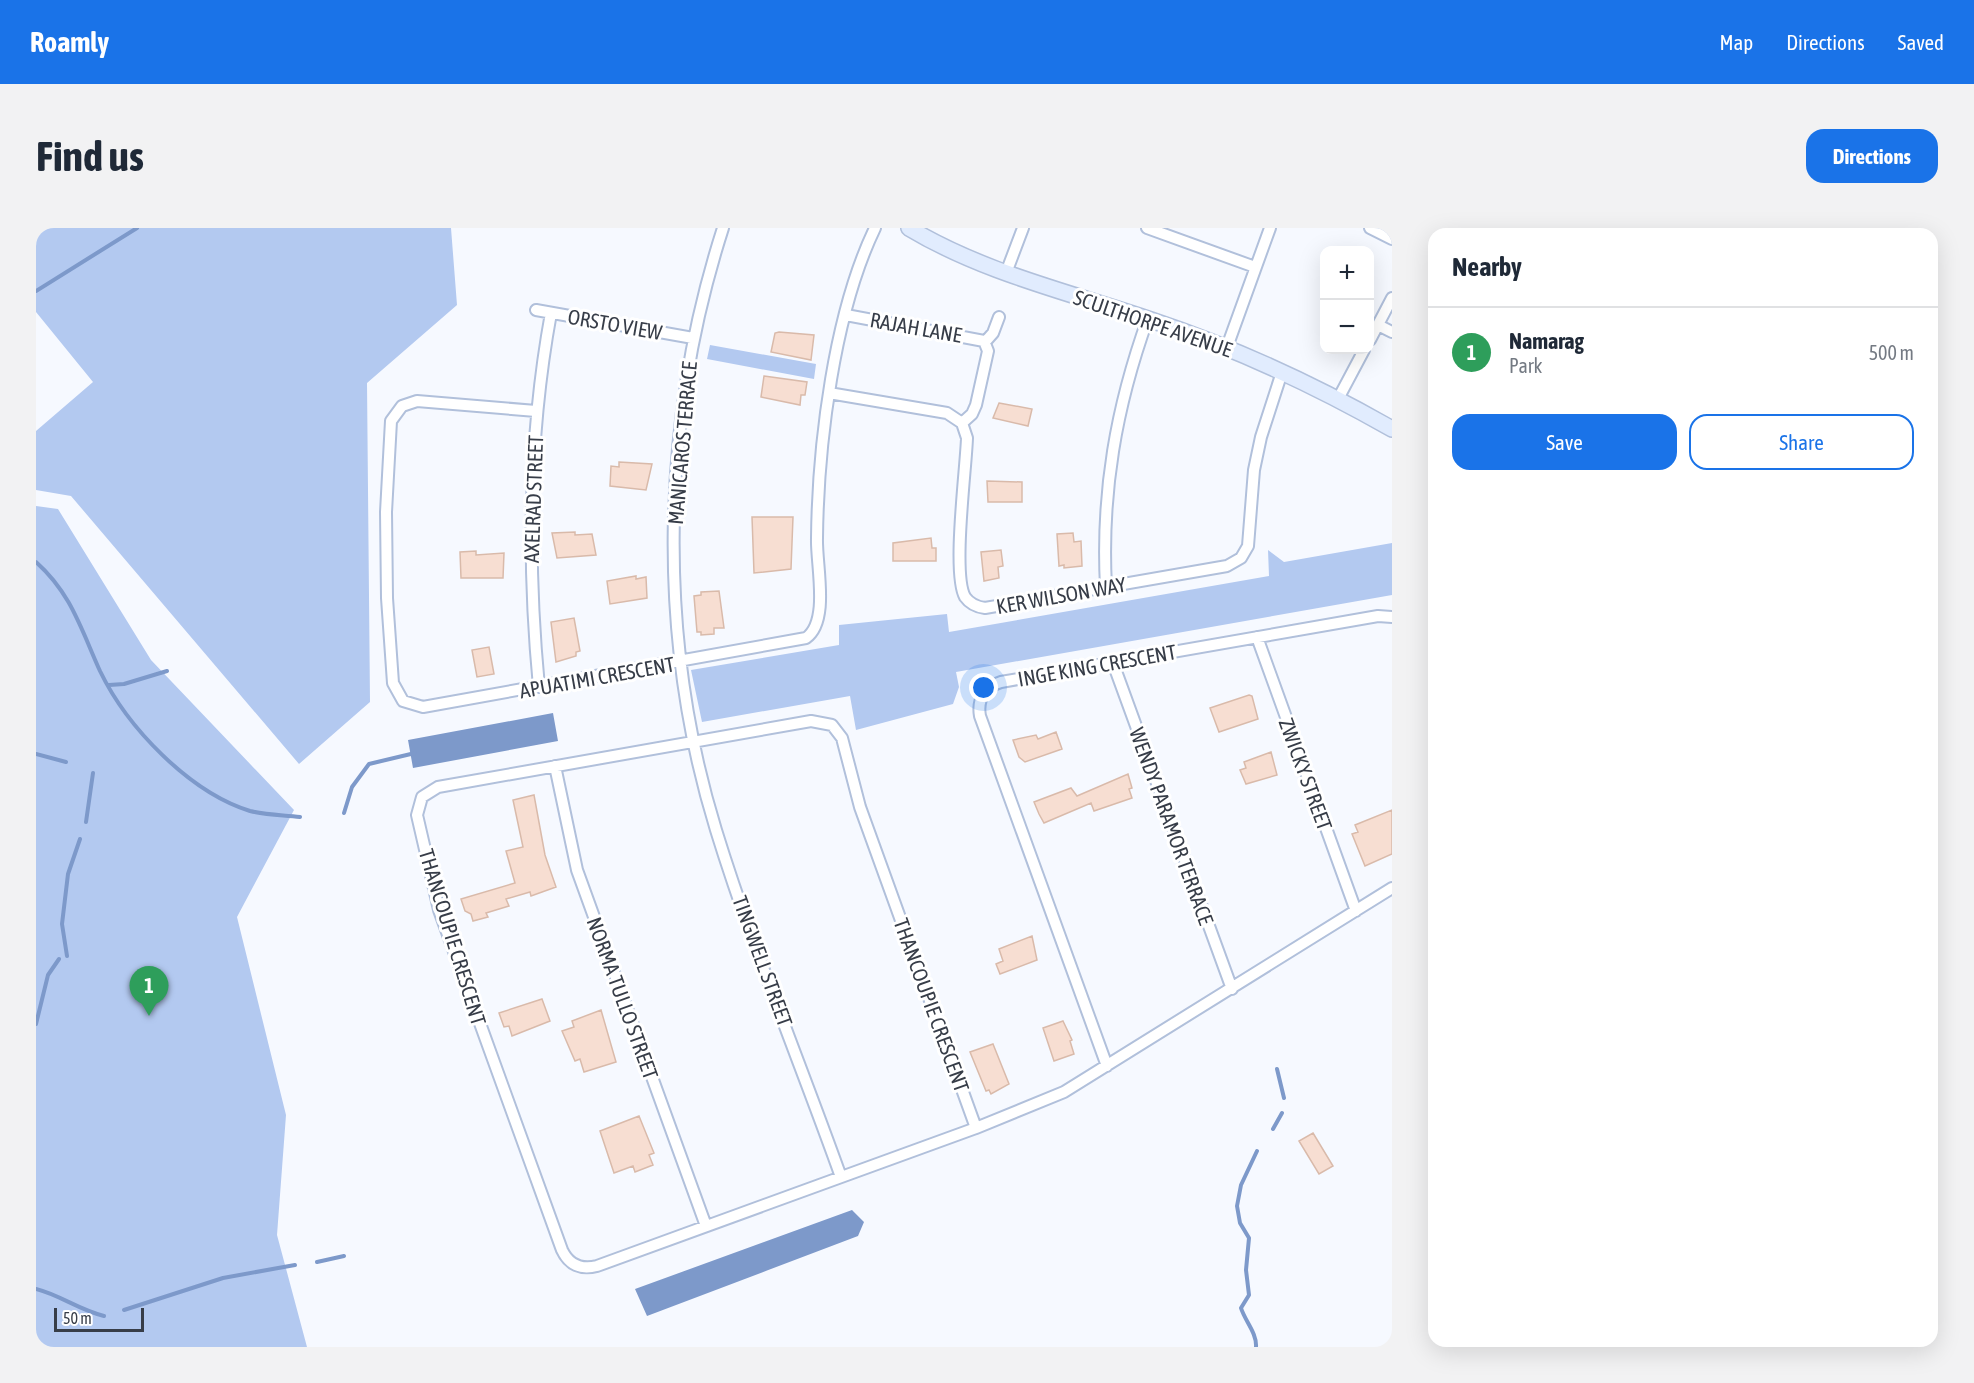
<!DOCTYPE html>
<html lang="en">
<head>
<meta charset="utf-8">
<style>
  :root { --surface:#fff; --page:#f2f2f3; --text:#1f2937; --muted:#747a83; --line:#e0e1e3; --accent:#1a73e8 }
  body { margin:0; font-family:"Asap Condensed",sans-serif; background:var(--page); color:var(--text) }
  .controls { position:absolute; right:18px; top:18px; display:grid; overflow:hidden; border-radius:12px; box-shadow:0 6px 24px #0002 }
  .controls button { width:54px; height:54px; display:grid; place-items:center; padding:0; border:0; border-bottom:2px solid var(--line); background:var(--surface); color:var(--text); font:30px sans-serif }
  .scale { position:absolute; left:18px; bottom:15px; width:90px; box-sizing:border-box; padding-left:6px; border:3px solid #373d48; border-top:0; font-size:16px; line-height:21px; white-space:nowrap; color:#373d48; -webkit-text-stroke:4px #fff; paint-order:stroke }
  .you { position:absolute; left:948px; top:460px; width:21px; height:21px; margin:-15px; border:4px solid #fff; border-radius:50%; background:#1a73e8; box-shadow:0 0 0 9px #1a73e833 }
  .badge { display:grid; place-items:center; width:39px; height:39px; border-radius:50%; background:var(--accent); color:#fff; font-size:20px; font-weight:700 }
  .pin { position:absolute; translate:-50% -50px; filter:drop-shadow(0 2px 3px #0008) }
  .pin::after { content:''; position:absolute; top:32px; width:21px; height:18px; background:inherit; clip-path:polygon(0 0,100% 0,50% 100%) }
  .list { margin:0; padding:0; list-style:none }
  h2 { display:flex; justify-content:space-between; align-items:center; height:78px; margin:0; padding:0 24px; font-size:26px }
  h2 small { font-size:20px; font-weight:400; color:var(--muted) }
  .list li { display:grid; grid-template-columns:39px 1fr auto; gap:18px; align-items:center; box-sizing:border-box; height:90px; padding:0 24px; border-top:2px solid var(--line) }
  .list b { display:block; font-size:22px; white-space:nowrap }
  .list p { margin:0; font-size:20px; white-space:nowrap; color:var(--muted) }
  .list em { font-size:20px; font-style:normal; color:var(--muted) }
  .actions { display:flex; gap:12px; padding:18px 24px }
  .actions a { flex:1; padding:14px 0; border:2px solid var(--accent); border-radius:18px; text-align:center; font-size:21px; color:var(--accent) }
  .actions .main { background:var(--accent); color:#fff }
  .map { position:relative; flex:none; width:1356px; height:1119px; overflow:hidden; border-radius:18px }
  header { display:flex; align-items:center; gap:36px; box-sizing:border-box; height:84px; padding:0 30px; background:var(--accent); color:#fff }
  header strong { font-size:28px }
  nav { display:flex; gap:33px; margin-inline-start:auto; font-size:21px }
  .intro { display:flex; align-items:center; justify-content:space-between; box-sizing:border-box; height:144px; padding:0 36px }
  h1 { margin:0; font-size:42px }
  .button { padding:15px 27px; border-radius:18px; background:var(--accent); color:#fff; font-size:21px; font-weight:700 }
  main { display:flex; gap:36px; padding:0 36px }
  aside { flex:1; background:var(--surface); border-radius:18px; box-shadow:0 6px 24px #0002 }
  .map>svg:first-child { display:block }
  .green { fill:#b3c9f0 }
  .water { fill:#7d99ca }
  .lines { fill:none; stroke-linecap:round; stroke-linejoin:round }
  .stream { stroke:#7d99ca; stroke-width:4 }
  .building { fill:#f7ded2; stroke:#d9baaa; stroke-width:1.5 }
  .street-casing { stroke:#b1c0db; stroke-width:14 }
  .secondary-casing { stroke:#b1c0db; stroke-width:18 }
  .street { stroke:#fff; stroke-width:10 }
  .secondary { stroke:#e1ecfe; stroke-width:15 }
  .labels { text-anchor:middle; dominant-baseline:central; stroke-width:6; stroke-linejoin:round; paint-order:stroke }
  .street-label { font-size:21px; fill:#373d48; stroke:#fff }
</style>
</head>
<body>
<header>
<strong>Roamly</strong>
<nav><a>Map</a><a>Directions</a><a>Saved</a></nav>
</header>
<div class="intro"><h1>Find us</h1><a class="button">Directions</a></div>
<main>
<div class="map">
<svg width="1356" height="1119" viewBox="0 0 1356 1119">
  <rect width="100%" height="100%" fill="#f6f9ff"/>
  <path class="green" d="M0,0H415L421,77L331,155L334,474L263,536L35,268L0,262V203L57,154L0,84Z
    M674,117L780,136L778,151L671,131Z
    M0,278L22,281L115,432L258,582L201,689L250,887L241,1007L271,1119H0Z
    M1356,315V367L920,444L923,459L917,476L820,502L814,468L666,494L655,442L803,417V397L911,386L913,404L1233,348L1232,322L1248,334Z"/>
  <path class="water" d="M517,485L522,513L377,540L372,512Z
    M816,982L828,994L822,1008L611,1088L599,1061Z"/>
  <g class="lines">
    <path class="stream" d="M0,63L101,0
      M0,334C35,365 45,401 64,443C91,499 153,564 214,583C230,587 248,587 264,589
      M73,457L88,456L131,443
      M0,526L30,534
      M308,585L316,559L333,536L379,525
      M50,594L57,545
      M31,728L26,696L32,646L44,611
      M0,796L12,747L23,731
      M1241,841L1248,870
      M1237,901L1246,885
      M281,1034L308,1028
      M0,1061C24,1067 43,1082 68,1088
      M88,1082L187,1050L259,1037
      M1220,1119C1221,1105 1209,1093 1205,1080L1213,1067L1210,1042L1213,1010L1204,995L1201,978L1205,957L1221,923"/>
  </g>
  <path class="building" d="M743,104L778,107L775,132L735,124L739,105Z
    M728,148L771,154L769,167H765L764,177L725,169Z
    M963,175L996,181L992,198L957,190Z
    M583,234L616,236L610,262L574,258L575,238L583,239Z
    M951,253L986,254V274H952Z
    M716,289H757L755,341L718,345Z
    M539,304V307L556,306L560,327L521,330L516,305Z
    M1037,305L1038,314L1045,313L1046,338L1028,340V337L1023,338L1021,306Z
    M895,310L896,320H900V333H857V315Z
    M965,322L967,338L962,339L963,350L948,353L945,324Z
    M440,323V327L468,325L467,350H425L424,324Z
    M600,348V351L610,349L611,370L574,376L571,353Z
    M683,363L688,400H678V406L665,407V404H661L658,368L665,367V364Z
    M538,390L544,423L540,424V428L520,434L515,394Z
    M453,419L458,446L441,449L436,422Z
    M1213,467L1216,468L1222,491L1183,504L1174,480Z
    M1020,504L1026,521L989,534L983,529L977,512L1000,507L1002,511Z
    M1235,524L1241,547L1210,556L1204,542L1210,540L1208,534Z
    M1092,546L1096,560L1093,561L1096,570L1058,583L1055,575L1008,595L1003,586L998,574L1035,560L1041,568Z
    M498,567L509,627L520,659L495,668L494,664L470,671L473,678L450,685L452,689L437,693L435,686L429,683L425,671L479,655L470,623L487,619L477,572Z
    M1356,582V626L1329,638L1316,606L1322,604L1319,597Z
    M996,708L1001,732L964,746L960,736L967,733L963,721Z
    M506,771L514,793L476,808L473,798L468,799L463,785Z
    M565,782L580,834L548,844L544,831L539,833L526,803L538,799L536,793Z
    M1027,793L1036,812L1034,813L1038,826L1018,833L1007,800Z
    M957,816L973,856L955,866L953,862L950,863L934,824Z
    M603,888L618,925L613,927L617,937L599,944L597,938L578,945L564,903Z
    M1277,905L1297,938L1283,946L1263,913Z"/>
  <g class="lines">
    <defs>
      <path id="street" d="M687,0C625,193 620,407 680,602C716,719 764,834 805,949
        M1111,0L1219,39
        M1334,0L1356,11
        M970,45L987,0
        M500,82L657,110
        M810,87L948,113L952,123L940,177L936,186L926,195
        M1342,97L1356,104
        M1334,112L1356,70
        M949,114L957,105L963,89
        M1191,119L1234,0
        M793,165L911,185L926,195L931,210C930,241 916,346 929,369C934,376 941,379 949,380L1191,338L1205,330L1212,318L1218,242L1225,209L1246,144
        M1302,171L1328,122
        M500,183L381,173L366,178L355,193L350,284L351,370L357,455L367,473L387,479L770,410C794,393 780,337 781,310C782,216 798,85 839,0
        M1070,359C1065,265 1080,179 1112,90
        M1221,409L1320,683
        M1077,435L1196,761
        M503,459C491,333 492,210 515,85
        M775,493L796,497L806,510L824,579L940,900L561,1038C545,1042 533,1037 526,1022L403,682L381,587L386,569L402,559Z
        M519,538L541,642L670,998
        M1071,838L944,488C941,471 949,459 965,454L1342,388L1356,389
        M940,900L1028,864L1356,660"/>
      <path id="secondary" d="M873,0C948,45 1033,64 1115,92C1199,120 1279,157 1356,201"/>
    </defs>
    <use href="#street" class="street-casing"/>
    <use href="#secondary" class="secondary-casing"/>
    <use href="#street" class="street"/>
    <use href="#secondary" class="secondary"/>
  </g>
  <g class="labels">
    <g class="street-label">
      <text transform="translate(1117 95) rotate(19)">SCULTHORPE AVENUE</text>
      <text transform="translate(579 96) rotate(10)">ORSTO VIEW</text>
      <text transform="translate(880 99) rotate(10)">RAJAH LANE</text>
      <text transform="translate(646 215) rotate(-85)">MANICAROS TERRACE</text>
      <text transform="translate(497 271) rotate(-88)">AXELRAD STREET</text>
      <text transform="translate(1025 367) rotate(-10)">KER WILSON WAY</text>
      <text transform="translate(1061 437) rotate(-10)">INGE KING CRESCENT</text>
      <text transform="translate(561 449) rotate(-10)">APUATIMI CRESCENT</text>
      <text transform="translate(1270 546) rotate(70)">ZWICKY STREET</text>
      <text transform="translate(1136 598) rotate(70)">WENDY PARAMOR TERRACE</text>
      <text transform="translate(417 709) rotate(73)">THANCOUPIE CRESCENT</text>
      <text transform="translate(727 733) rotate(70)">TINGWELL STREET</text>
      <text transform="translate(587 770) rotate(70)">NORMA TULLO STREET</text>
      <text transform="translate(896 777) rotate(70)">THANCOUPIE CRESCENT</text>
    </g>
  </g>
</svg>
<div class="controls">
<button>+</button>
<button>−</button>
</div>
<div class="scale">50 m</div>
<div class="you"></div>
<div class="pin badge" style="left:113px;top:788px;background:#2e9e5b">1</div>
</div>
<aside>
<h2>Nearby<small></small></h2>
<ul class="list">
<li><span class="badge" style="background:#2e9e5b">1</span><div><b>Namarag</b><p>Park</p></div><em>500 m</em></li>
</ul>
<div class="actions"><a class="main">Save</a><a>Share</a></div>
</aside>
</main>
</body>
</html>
